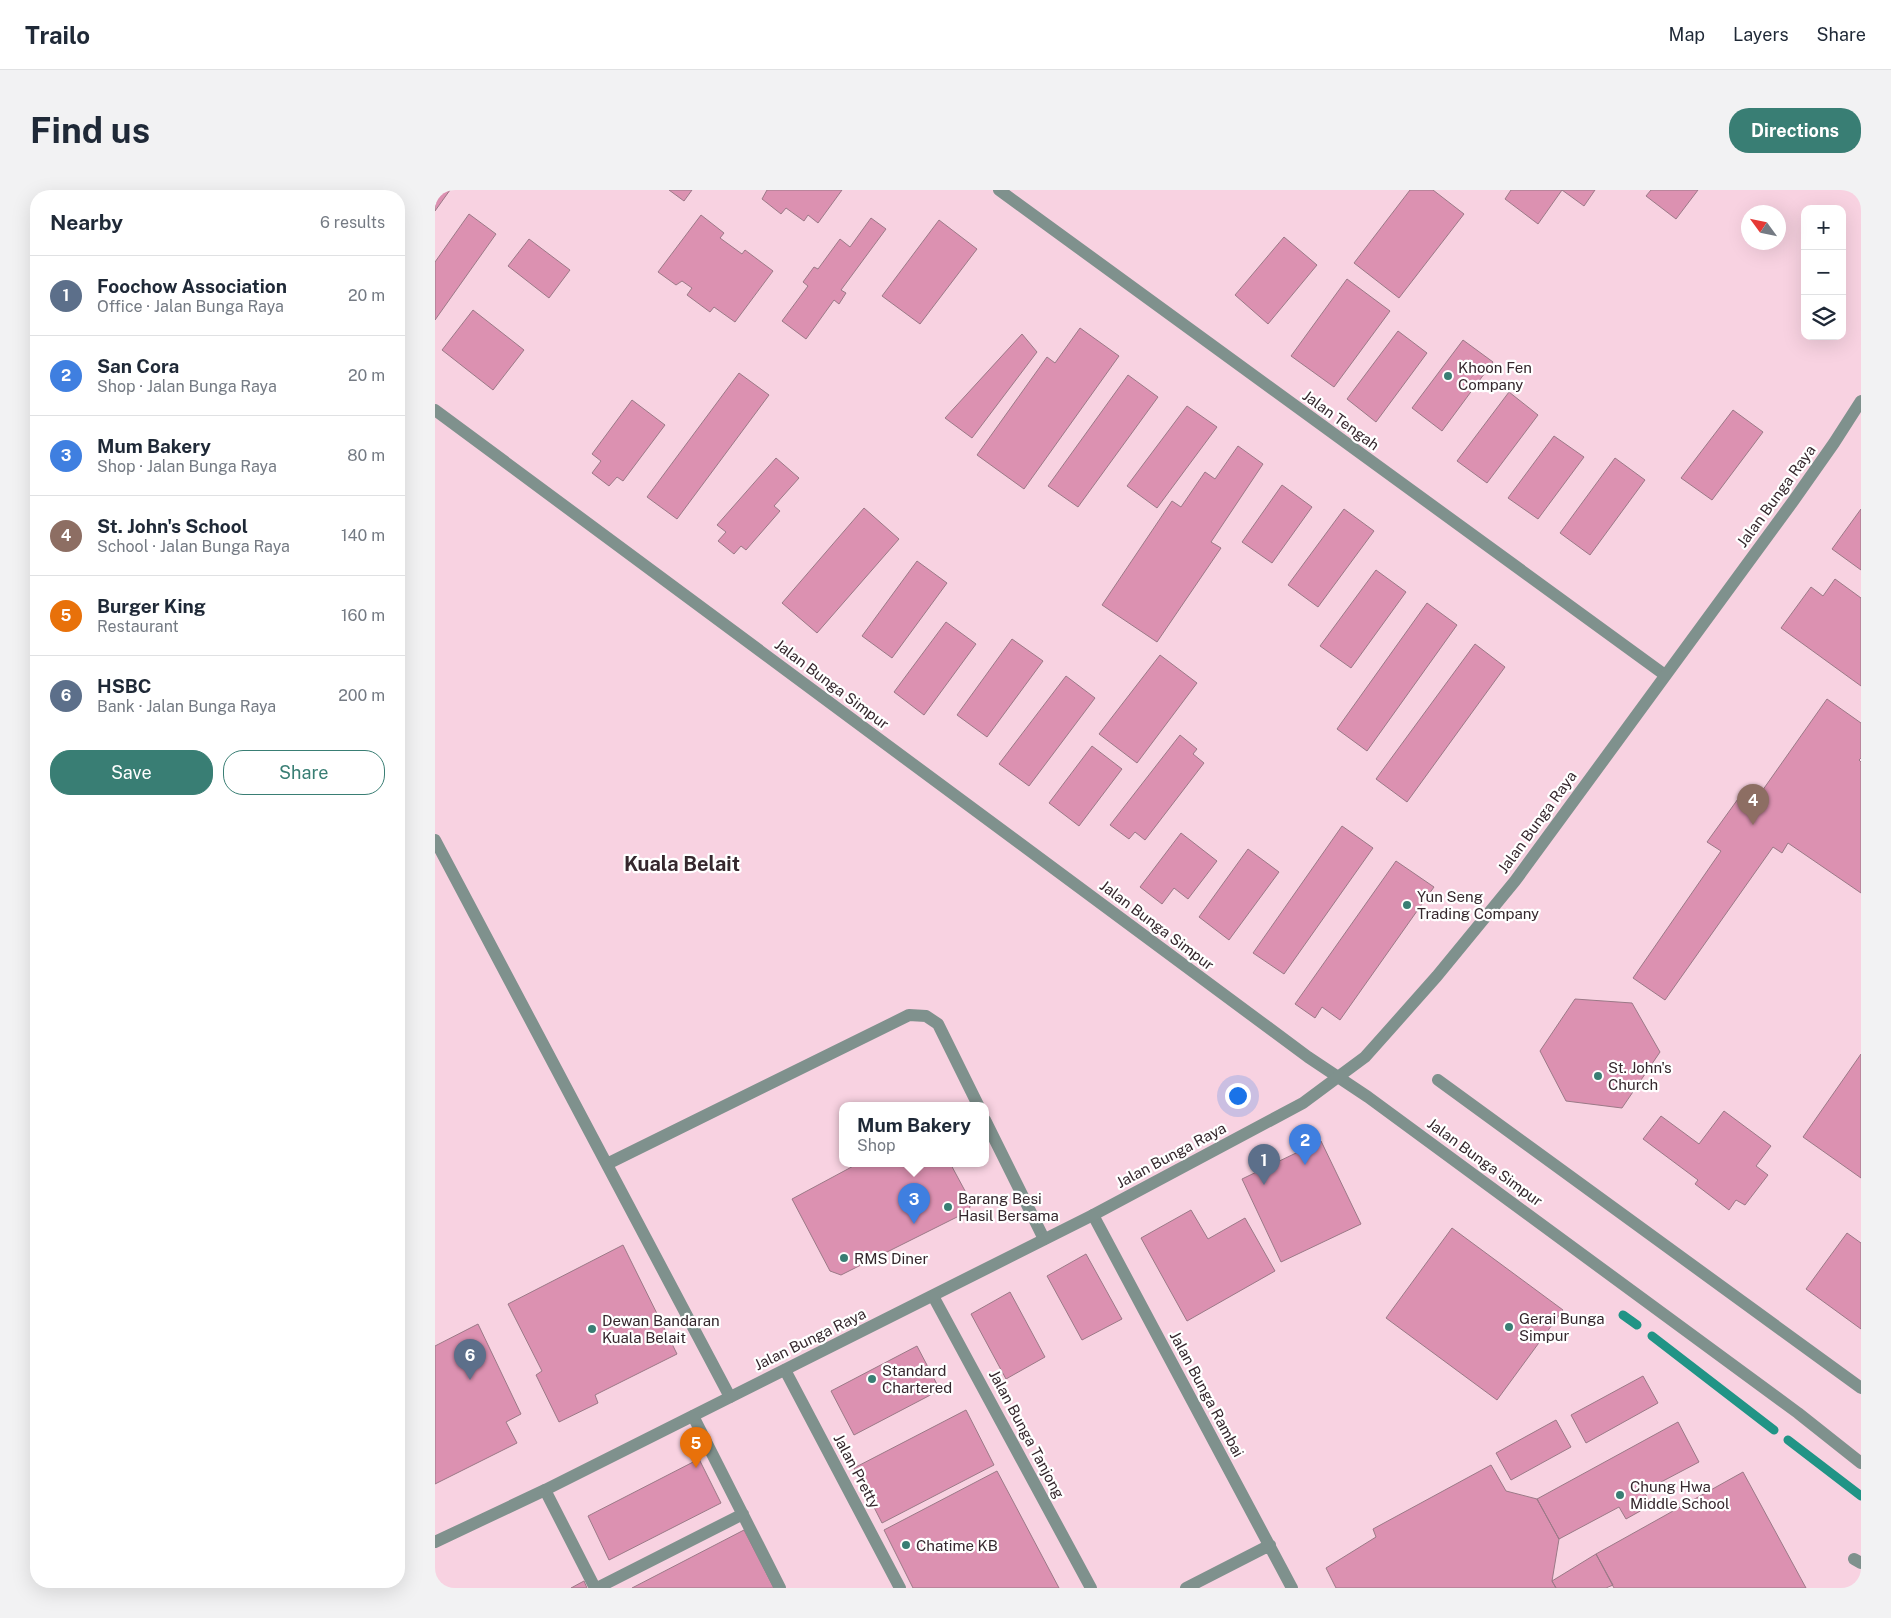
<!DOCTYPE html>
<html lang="en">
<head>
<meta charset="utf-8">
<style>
  :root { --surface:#fff; --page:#f2f2f3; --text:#1f2937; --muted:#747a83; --line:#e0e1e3; --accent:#397e74 }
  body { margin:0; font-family:"Public Sans",sans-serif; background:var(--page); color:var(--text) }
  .controls { position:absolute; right:15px; top:15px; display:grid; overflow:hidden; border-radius:10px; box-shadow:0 5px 20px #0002 }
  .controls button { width:45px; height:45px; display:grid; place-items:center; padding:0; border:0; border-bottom:1px solid var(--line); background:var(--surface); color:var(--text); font:25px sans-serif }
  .compass { position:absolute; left:1306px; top:15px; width:45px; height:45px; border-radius:50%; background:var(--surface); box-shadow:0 5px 20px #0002; rotate:303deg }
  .you { position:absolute; left:802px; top:905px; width:18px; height:18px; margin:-12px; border:4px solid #fff; border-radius:50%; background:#1a73e8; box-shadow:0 0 0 8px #1a73e833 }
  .badge { display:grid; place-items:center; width:32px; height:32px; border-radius:50%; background:var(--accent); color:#fff; font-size:16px; font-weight:700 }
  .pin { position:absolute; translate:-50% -41px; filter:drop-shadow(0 1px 2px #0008) }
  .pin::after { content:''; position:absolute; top:26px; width:18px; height:15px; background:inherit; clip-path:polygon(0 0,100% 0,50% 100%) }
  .popup { position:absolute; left:404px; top:912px; width:150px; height:65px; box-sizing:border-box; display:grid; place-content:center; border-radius:10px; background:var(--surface); filter:drop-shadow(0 1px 4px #0005); font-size:16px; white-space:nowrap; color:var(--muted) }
  .popup b { font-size:19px; color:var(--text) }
  .popup::after { content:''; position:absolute; left:50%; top:100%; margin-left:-10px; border:10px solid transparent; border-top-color:var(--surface) }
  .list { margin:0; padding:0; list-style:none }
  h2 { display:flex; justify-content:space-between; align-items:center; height:65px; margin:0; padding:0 20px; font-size:21px }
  h2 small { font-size:16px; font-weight:400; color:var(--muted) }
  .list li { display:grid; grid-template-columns:32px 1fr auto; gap:15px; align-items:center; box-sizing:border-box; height:80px; padding:0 20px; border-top:1px solid var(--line) }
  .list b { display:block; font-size:19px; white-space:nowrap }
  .list p { margin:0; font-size:16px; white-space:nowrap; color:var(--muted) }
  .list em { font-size:16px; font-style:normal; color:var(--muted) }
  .actions { display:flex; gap:10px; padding:15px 20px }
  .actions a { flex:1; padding:11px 0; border:1px solid var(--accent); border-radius:20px; text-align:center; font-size:18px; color:var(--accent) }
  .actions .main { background:var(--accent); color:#fff }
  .icon { flex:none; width:28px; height:28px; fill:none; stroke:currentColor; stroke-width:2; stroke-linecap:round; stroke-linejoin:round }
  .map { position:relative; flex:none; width:1426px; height:1398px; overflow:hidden; border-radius:20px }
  header { display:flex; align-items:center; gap:30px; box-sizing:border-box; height:70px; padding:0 25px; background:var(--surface); border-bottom:1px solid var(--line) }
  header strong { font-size:24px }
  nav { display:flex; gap:28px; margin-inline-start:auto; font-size:18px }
  .intro { display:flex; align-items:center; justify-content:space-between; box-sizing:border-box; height:120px; padding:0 30px }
  h1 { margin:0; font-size:35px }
  .button { padding:12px 22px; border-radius:20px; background:var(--accent); color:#fff; font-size:18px; font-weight:700 }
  main { display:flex; gap:30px; padding:0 30px }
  aside { flex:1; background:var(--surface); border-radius:20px; box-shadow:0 5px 20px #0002 }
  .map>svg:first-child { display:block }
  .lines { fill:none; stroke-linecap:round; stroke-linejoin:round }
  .stream { stroke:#219486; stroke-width:9 }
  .building { fill:#dc91b1; stroke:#9b7987 }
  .service { stroke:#7f918d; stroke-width:12 }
  .minor { stroke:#7f918d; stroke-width:12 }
  .tertiary { stroke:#7f918d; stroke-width:12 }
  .poi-dot { fill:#397e74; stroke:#fff; stroke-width:2 }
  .labels { text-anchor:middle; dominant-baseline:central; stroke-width:4.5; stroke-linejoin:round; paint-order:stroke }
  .poi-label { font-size:15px; fill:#35272d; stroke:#fff; text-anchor:start }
  .street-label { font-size:15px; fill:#35272d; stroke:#fff }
  .district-label { font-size:20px; font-weight:bold; fill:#35272d; stroke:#fff }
</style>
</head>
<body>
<header>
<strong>Trailo</strong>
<nav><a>Map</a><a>Layers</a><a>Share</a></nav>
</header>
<div class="intro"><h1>Find us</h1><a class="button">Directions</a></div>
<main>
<aside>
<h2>Nearby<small>6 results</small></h2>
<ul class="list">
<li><span class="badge" style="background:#5c6f8a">1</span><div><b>Foochow Association</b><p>Office · Jalan Bunga Raya</p></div><em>20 m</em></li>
<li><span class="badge" style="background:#3f7fe0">2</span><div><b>San Cora</b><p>Shop · Jalan Bunga Raya</p></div><em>20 m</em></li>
<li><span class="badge" style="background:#3f7fe0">3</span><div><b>Mum Bakery</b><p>Shop · Jalan Bunga Raya</p></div><em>80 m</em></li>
<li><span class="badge" style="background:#8d6e63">4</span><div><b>St. John's School</b><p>School · Jalan Bunga Raya</p></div><em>140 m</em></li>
<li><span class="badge" style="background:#e8710a">5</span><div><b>Burger King</b><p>Restaurant</p></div><em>160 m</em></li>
<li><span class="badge" style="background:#5c6f8a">6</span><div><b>HSBC</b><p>Bank · Jalan Bunga Raya</p></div><em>200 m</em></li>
</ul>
<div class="actions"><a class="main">Save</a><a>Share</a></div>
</aside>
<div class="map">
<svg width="1426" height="1398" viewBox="0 0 1426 1398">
  <rect width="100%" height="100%" fill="#f8d2e1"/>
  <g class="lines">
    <path class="stream" d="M1188,1125L1202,1135
      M1217,1146L1339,1240
      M1353,1250L1426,1306"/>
  </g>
  <path class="building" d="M0,0H15L0,21Z
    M234,0H257L249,11Z
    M332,0H407L383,33L373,25L369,31L351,18L346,24L327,9Z
    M975,0H998L1029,24L964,108L919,73Z
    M1076,0H1160L1149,16L1127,0L1103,34L1070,9Z
    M1216,0H1263L1241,29L1211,6Z
    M34,24L61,44L0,130V72Z
    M266,25L289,43L285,48L307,64L310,60L338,81L300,132L279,117L275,122L252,105L257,98L247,91L241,95L223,82Z
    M436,28L451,39L406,100L411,103L404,114L399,110L371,149L347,131L373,96L368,92L379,77L383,79L405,49L415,57Z
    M504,30L542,59L485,134L447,106Z
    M849,47L882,75L833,134L800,105Z
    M94,49L135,80L114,108L73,76Z
    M912,89L955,121L899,197L856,166Z
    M38,120L89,160L58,200L7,160Z
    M645,138L684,166L589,299L542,265L612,167L620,173Z
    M963,141L992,163L941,232L912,209Z
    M587,144L602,162L537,248L510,228Z
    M1028,150L1058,172L1007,241L977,218Z
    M304,183L334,205L242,329L212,307Z
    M693,185L723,207L643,317L613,296Z
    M1074,202L1103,225L1052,293L1022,271Z
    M197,210L230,235L188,291L182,287L174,296L157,283L166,271L157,264Z
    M752,216L782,237L722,318L692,296Z
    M1298,220L1328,242L1277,310L1246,288Z
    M1119,246L1149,267L1103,329L1073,308Z
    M803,256L828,274L776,352L786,358L722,452L667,415L737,311L746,317L770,282L780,289Z
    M341,268L364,288L339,316L345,321L311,360L306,356L299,364L283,351L291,342L282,335Z
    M1180,268L1210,290L1155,365L1125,343Z
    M847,295L877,317L837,373L807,352Z
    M429,318L464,349L382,443L347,413Z
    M909,319L939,341L883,417L853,395Z
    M1426,319V380L1397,359Z
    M482,371L512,393L457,468L427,446Z
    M941,380L971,402L916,478L885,456Z
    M1400,389L1426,408V496L1346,438L1376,397L1388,406Z
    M992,413L1022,435L932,561L902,539Z
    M511,432L541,454L489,525L459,502Z
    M577,449L608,471L552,547L522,525Z
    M1040,454L1070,477L972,612L941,589Z
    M725,465L762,493L702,573L664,544Z
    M631,486L660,508L594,596L564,574Z
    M1392,509L1426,533V568L1424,570L1426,572V703L1353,653L1347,663L1338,657L1230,810L1198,788L1286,661L1272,652L1308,602L1320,611Z
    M745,545L762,559L758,564L769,573L710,650L700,642L694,649L675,635Z
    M657,556L687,579L644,636L614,613Z
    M907,636L938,658L849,784L818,763Z
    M746,643L782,671L753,709L739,698L727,714L705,697Z
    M813,659L844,682L794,750L764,727Z
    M961,671L999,697L905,830L887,817L880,828L860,814Z
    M1140,809L1197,813L1225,862L1187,918L1131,911L1105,861Z
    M1426,864V988L1368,947Z
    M1289,921L1336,956L1321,976L1333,985L1310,1015L1301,1010L1294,1020L1260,994L1263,990L1208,949L1226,926L1264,954Z
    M886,951L926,1034L846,1072L807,989Z
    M424,973H515L536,1012L534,1021L406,1085L395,1081L357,1009Z
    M756,1020L773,1049L810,1028L840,1081L752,1131L706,1048Z
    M1017,1038L1128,1120L1062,1210L951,1128Z
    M1412,1043L1426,1053V1139L1371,1099Z
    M188,1055L242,1164L160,1205L163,1213L124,1232L101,1185L107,1181L73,1114Z
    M651,1064L687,1129L647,1150L612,1086Z
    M575,1102L610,1167L571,1189L536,1124Z
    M43,1134L86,1224L71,1232L82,1253L0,1294V1156Z
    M482,1156L505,1200L419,1245L396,1201Z
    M1208,1186L1223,1213L1151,1253L1136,1225Z
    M531,1220L559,1275L447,1333L419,1278Z
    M1121,1230L1136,1257L1076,1290L1061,1263Z
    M1243,1232L1264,1272L1209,1301L1216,1315L1191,1329L1184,1317L1124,1349L1102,1309Z
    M264,1269L286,1313L174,1370L153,1326Z
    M1056,1275L1071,1301L1102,1309L1124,1349L1117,1391L1121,1398H901L891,1378L941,1347L938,1339Z
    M562,1281L624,1398H478L449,1340Z
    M1308,1282L1371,1398H1179L1161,1364Z
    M309,1340L339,1398H197Z
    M1161,1364L1178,1395L1171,1398H1121L1117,1391Z
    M149,1391L152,1398H136Z"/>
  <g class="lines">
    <path class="service" d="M0,650L295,1207
      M1003,890L1426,1198
      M550,930L609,1049
      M172,974L474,825L491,826L503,834L543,915
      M658,1025L857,1398
      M498,1106L656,1398
      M350,1180L465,1398
      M258,1226L345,1398
      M110,1300L160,1398
      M1419,1369L1426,1373
      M162,1398L308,1324
      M751,1398L835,1355"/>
    <path class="minor" d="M564,0L1230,485
      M0,220L873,867L903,887"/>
    <path class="tertiary" d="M903,887L933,907L1363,1223L1426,1273
      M0,1352L110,1300L658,1025L868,913L903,887L930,867L955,839L1002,786L1080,691L1359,310L1399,253L1426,211"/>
  </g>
  <g class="poi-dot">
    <circle cx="1013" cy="186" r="5"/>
    <circle cx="972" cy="715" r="5"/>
    <circle cx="1163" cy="886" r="5"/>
    <circle cx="513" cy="1017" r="5"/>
    <circle cx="409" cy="1068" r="5"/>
    <circle cx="1074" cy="1137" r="5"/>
    <circle cx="157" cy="1139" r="5"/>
    <circle cx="437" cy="1189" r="5"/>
    <circle cx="1185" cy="1305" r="5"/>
    <circle cx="471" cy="1355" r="5"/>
  </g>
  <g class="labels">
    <g class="poi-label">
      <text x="1023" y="177">Khoon Fen<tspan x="1023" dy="17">Company</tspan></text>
      <text x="982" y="706">Yun Seng<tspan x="982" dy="17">Trading Company</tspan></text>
      <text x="1173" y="877">St. John's<tspan x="1173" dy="17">Church</tspan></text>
      <text x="523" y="1008">Barang Besi<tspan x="523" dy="17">Hasil Bersama</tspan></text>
      <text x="419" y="1068">RMS Diner</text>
      <text x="1084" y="1128">Gerai Bunga<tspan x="1084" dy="17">Simpur</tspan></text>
      <text x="167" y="1130">Dewan Bandaran<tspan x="167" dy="17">Kuala Belait</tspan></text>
      <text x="447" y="1180">Standard<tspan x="447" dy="17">Chartered</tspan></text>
      <text x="1195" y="1296">Chung Hwa<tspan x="1195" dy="17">Middle School</tspan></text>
      <text x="481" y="1355">Chatime KB</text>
    </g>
    <g class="street-label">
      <text transform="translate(906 230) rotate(36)">Jalan Tengah</text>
      <text transform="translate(1341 306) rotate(-54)">Jalan Bunga Raya</text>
      <text transform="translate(397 494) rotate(37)">Jalan Bunga Simpur</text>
      <text transform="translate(1102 632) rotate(-54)">Jalan Bunga Raya</text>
      <text transform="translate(722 735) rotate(37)">Jalan Bunga Simpur</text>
      <text transform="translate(736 965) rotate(-28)">Jalan Bunga Raya</text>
      <text transform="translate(1050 972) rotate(36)">Jalan Bunga Simpur</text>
      <text transform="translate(375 1149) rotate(-26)">Jalan Bunga Raya</text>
      <text transform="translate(772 1204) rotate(62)">Jalan Bunga Rambai</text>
      <text transform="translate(592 1244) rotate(62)">Jalan Bunga Tanjong</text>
      <text transform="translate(422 1281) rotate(62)">Jalan Pretty</text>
    </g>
    <g class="district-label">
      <text x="247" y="674">Kuala Belait</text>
    </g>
  </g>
</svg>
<div class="controls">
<button>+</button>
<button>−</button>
<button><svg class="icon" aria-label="layers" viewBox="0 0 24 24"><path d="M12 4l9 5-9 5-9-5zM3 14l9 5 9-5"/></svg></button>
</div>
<svg class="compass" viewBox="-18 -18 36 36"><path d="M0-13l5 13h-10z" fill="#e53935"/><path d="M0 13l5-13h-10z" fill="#747a83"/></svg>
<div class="you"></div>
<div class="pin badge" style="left:829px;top:995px;background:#5c6f8a">1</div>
<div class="pin badge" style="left:870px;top:975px;background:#3f7fe0">2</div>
<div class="pin badge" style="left:479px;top:1034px;background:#3f7fe0">3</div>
<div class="popup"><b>Mum Bakery</b>Shop</div>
<div class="pin badge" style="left:1318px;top:635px;background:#8d6e63">4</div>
<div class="pin badge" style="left:261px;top:1278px;background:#e8710a">5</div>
<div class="pin badge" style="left:35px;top:1190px;background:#5c6f8a">6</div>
</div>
</main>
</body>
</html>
